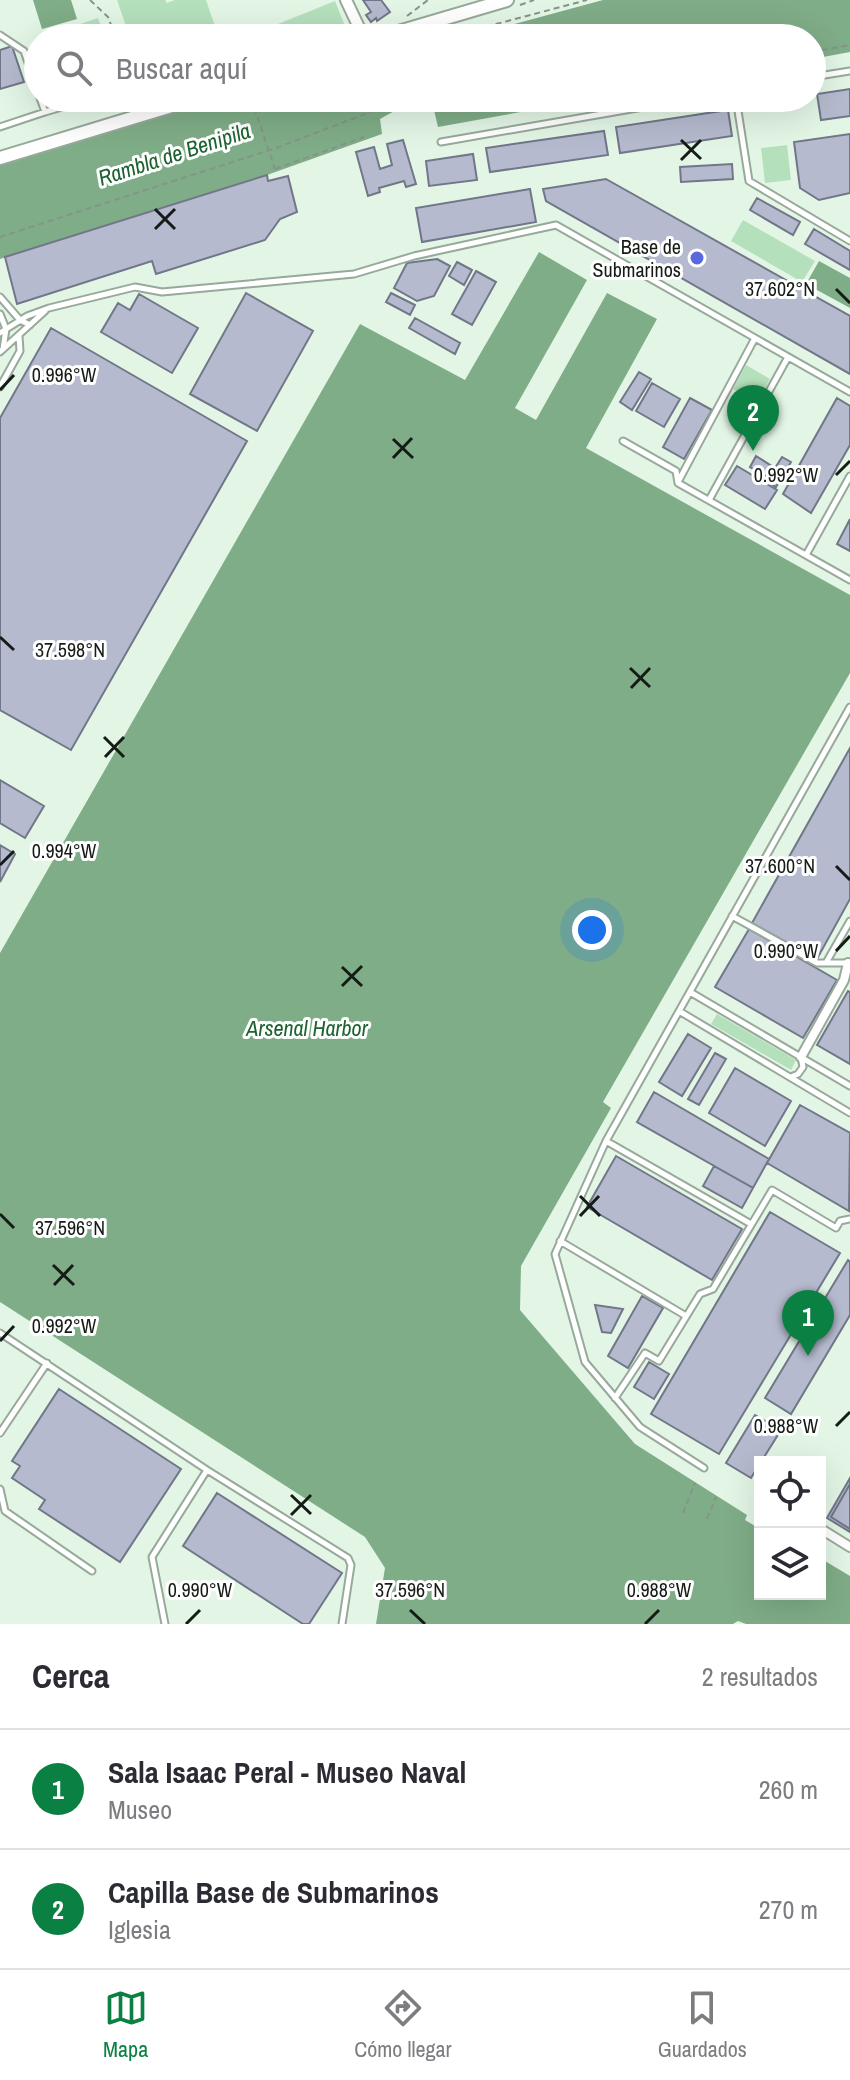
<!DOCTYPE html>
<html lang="es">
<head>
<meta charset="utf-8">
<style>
  :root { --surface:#fff; --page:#f2f2f3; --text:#2b2b33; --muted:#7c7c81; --line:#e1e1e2; --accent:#0b8043 }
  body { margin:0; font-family:"Archivo Narrow",sans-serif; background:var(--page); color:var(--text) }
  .controls { position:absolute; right:24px; bottom:24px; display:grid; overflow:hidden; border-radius:0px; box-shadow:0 8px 32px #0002 }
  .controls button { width:72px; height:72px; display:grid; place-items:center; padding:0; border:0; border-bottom:2px solid var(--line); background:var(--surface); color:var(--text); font:40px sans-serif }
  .you { position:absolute; left:592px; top:930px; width:28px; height:28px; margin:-20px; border:6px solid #fff; border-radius:50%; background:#1a73e8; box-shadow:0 0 0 12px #1a73e833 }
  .badge { display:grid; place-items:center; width:52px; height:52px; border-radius:50%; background:var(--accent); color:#fff; font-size:26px; font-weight:700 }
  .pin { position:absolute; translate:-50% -66px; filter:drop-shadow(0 2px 4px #0008) }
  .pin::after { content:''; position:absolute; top:42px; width:28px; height:24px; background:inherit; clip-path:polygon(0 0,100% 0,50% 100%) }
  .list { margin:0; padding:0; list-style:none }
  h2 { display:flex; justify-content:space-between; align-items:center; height:104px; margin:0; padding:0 32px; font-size:34px }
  h2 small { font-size:26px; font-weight:400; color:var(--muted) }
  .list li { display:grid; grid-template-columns:52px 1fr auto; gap:24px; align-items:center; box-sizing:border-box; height:120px; padding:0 32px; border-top:2px solid var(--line) }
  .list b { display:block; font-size:30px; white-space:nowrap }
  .list p { margin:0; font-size:26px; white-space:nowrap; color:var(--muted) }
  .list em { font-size:26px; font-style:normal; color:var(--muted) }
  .icon { flex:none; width:44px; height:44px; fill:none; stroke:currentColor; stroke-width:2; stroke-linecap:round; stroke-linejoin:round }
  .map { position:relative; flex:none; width:850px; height:1624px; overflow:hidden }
  .search { position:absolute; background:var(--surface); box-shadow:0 8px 32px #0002; left:24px; right:24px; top:24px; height:88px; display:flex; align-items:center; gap:20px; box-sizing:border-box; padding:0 28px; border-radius:44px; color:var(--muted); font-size:30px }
  .sheet { height:344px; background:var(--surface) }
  nav { display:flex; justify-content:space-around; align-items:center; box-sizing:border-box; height:112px; border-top:2px solid var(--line); background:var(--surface); font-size:22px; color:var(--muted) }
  nav a { display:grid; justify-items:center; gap:4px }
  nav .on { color:var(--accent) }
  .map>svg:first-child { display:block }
  .green { fill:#b5e0bc }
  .water { fill:#7fad87 }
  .building { fill:#b5bace; stroke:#717688; stroke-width:2 }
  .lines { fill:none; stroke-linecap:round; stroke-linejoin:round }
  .service-casing { stroke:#97a99a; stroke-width:9 }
  .pedestrian-casing { stroke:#97a99a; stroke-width:12 }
  .minor-casing { stroke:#97a99a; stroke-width:14 }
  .tertiary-casing { stroke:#97a99a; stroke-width:16 }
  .path { stroke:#869488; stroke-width:2; stroke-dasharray:6 4; stroke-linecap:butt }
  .service { stroke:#fff; stroke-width:5 }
  .pedestrian { stroke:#fff; stroke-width:8 }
  .minor { stroke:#fff; stroke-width:10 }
  .tertiary { stroke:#fff; stroke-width:12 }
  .path-bridge { stroke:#869488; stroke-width:2; stroke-dasharray:6 4; stroke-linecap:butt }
  .ticks { fill:none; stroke:#151c16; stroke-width:3 }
  .poi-dot { fill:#5a68df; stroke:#fff; stroke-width:3 }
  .labels { text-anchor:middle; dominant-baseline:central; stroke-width:6; stroke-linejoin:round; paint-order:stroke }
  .poi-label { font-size:20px; fill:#151c16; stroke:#fff; text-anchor:end }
  .water-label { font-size:22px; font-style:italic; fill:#1c6231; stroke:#fff }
  .ticks-label { font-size:20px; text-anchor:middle; fill:#151c16; stroke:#fff; stroke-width:6; stroke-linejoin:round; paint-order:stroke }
</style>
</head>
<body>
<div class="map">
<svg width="850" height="1624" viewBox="0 0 850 1624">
  <rect width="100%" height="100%" fill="#e3f6e6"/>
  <path class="green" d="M117,0H165L167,3L175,0H206L219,38H130Z
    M335,1L349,36L272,38L268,28Z
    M98,18L105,38H39Z
    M787,145L791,180L765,183L761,148Z
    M743,220L815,261L802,282L731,241Z
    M746,365L770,379L757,403L733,389Z
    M717,1014L796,1060L791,1070L711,1024Z"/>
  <path class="water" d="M33,0H71L77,19L42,29Z
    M603,0H850V52L812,59V38H447L500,28Z
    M218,98H598L438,127L433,106L407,104L380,119L382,134L267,175L0,259V165Z
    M539,252L587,280L515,408L536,420L607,293L657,319L586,448L850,595V673L603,1102L611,1108L521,1266L520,1310L635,1444L747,1515L745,1520L760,1529V1594H820V1558L850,1576V1624H746L738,1621L733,1624H376L385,1568L365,1537L0,1302V953L360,324L465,380Z
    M819,261L850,278V308L806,284Z"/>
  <path class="building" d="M363,0H381L390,12L377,21L376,18L371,22L366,15L371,12Z
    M12,46L24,82L0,89V50Z
    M850,89V116L821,120L817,94Z
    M728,110L732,136L620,153L616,127Z
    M604,131L608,155L490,172L486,148Z
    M850,134V193L819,200L800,188L794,142Z
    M403,140L416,184L406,187L404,181L379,188L380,192L368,196L356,152L374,147L380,169L392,165L387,144Z
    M473,154L477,180L429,186L426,161Z
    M732,164L733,179L681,182L680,167Z
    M267,175L268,181L288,176L297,212L280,219L265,240L156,274L152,261L17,304L5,257Z
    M606,179L850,316V374L546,201L543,189Z
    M530,189L536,222L422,242L416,208Z
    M757,198L800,222L793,235L750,210Z
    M814,229L850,251V270L805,244Z
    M437,259L450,266L434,296L417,301L394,288L407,263Z
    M457,262L472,270L464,285L449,276Z
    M476,271L496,282L472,325L452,314Z
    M246,293L313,331L257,431L190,394Z
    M391,293L415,305L410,315L386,302Z
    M139,294L198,328L172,373L101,332L118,303L130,310Z
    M415,318L460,343L455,354L409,328Z
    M51,328L247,441L71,750L0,710V418Z
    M639,372L651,379L632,410L620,402Z
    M652,383L680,399L664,427L636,411Z
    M690,398L712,410L684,459L663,447Z
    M837,398L850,406V445L811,513L783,494Z
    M756,456L775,468L782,457L791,462L776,487L767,481L769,478L750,467Z
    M737,466L777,490L765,509L725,485Z
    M850,519V551L837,544Z
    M850,748V899L817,959L752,923Z
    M0,780L44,806L25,838L0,823Z
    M0,845L15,854L0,882Z
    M749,929L837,980L803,1038L715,987Z
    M848,991L850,992V1064L817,1045Z
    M688,1034L711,1048L682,1096L659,1082Z
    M715,1053L726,1059L699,1105L688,1099Z
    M735,1068L791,1101L765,1146L709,1113Z
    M654,1092L769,1159L753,1188L637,1122Z
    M800,1105L850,1133L849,1211L767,1163Z
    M616,1156L742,1229L712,1280L587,1207Z
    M714,1166L753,1188L742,1208L703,1186Z
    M770,1212L840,1253L719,1454L651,1414Z
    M848,1260L850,1262V1315L791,1414L765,1398Z
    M642,1296L663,1308L628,1368L608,1356Z
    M595,1305L623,1309L611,1333L602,1332Z
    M649,1362L669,1374L654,1399L634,1387Z
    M59,1389L181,1469L120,1562L39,1509L45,1500L12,1478L20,1466L12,1461Z
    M755,1415L781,1430L751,1478L726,1463Z
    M850,1478V1484L831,1517L850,1529V1532L827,1518Z
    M850,1484V1529L831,1517Z
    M217,1493L342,1573L309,1624H303L183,1546Z"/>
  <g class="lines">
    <defs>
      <path id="service" d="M0,35L24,51L38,92
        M812,77L850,71
        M40,98L45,112L92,98
        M135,98L141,115
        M736,98L749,181L850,241
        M0,127L45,112
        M441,142L695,98
        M0,297L20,320L30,325
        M0,314L6,329L3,349
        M0,333L27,316L49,308L135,287L162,292L354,274L414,256L556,225L850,392
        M0,352L45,311
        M0,387L20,351L19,336
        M623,441L676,471L678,483L850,580
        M678,482L755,338
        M709,500L788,357
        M806,555L850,476
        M732,916L817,963H847
        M827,961L850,921
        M690,992L850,1086
        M679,1011L850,1113
        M791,1077L798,1074L803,1067L801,1057
        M606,1141L751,1224
        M560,1241L686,1316
        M0,1333L207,1470L348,1558L351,1565L342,1624
        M615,1398L645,1353L659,1361L700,1294L713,1289L772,1190L836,1228L840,1221L850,1219
        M0,1433L47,1363
        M704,1468L640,1427L585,1362L555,1254L606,1141L850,707
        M0,1489L5,1511L92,1571
        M165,1624L152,1557L207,1470"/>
      <path id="pedestrian" d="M801,1057L844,980L848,963
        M821,1529L850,1547"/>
      <path id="minor" d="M346,0L364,38"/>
      <path id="tertiary" d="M378,38L507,0
        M0,158L198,98"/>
    </defs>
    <use href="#service" class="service-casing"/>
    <use href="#pedestrian" class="pedestrian-casing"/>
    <use href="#minor" class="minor-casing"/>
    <use href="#tertiary" class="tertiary-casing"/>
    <path class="path" d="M90,0L108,17L116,38
      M520,5L534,0
      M407,16L428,0
      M427,38L500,23L587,0
      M812,52L850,45
      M442,98L474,109L541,98
      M275,169L364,137
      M0,237L276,148L373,111L396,98
      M683,1513L695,1483
      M707,1519L716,1497"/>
    <use href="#service" class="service"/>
    <use href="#pedestrian" class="pedestrian"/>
    <use href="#minor" class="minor"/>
    <use href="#tertiary" class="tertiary"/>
    <path class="path-bridge" d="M251,98L275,169"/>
  </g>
  <path class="ticks" d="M681,140L701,159M681,160L701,140M155,209L175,229M155,229L175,209M836,289L850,303M0,390L14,375M393,439L413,458M393,458L412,438M836,475L850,461M0,637L14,650M630,668L650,687M631,688L650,668M104,737L124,757M105,757L124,737M0,865L14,851M836,866L850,880M836,951L850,936M342,967L362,986M342,986L362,966M580,1196L600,1216M0,1214L14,1228M580,1216L599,1196M53,1265L74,1285M54,1285L73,1265M0,1341L14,1326M836,1426L850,1412M291,1495L311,1514M291,1515L311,1495M410,1610L425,1624M186,1624L200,1610M645,1624L659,1610"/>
  <circle class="poi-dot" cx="697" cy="258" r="8"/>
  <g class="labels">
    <g class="poi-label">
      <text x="681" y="246">Base de<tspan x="681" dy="23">Submarinos</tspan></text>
    </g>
    <g class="water-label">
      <text transform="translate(174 154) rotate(-18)">Rambla de Benipila</text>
      <text x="307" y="1028">Arsenal Harbor</text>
    </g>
  </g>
  <g class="ticks-label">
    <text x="780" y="296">37.602°N</text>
    <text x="64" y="382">0.996°W</text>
    <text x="786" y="482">0.992°W</text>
    <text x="70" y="657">37.598°N</text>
    <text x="64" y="858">0.994°W</text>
    <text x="780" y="873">37.600°N</text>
    <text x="786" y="958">0.990°W</text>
    <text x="70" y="1235">37.596°N</text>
    <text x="64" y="1333">0.992°W</text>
    <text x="786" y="1433">0.988°W</text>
    <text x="200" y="1597">0.990°W</text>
    <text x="659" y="1597">0.988°W</text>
    <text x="410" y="1597">37.596°N</text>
  </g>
</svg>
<div class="controls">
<button><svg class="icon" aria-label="locate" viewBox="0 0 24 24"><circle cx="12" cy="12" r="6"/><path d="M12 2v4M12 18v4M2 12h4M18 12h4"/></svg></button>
<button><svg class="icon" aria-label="layers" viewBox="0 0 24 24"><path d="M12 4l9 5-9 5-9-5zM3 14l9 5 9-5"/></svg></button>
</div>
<div class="you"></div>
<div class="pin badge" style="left:808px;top:1356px">1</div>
<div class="pin badge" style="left:753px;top:451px">2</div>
<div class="search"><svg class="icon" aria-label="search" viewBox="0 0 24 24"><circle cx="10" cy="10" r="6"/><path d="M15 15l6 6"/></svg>Buscar aquí</div>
</div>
<section class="sheet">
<h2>Cerca<small>2 resultados</small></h2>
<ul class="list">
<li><span class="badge">1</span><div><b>Sala Isaac Peral - Museo Naval</b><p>Museo</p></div><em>260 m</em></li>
<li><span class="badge">2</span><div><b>Capilla Base de Submarinos</b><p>Iglesia</p></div><em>270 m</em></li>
</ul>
</section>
<nav>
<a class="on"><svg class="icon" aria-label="map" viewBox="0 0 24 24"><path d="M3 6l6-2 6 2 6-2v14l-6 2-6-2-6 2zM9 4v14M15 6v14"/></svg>Mapa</a>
<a><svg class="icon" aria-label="directions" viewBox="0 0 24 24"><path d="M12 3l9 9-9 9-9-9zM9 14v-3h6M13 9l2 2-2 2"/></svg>Cómo llegar</a>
<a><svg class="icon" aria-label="saved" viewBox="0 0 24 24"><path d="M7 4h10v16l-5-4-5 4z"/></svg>Guardados</a>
</nav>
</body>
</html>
